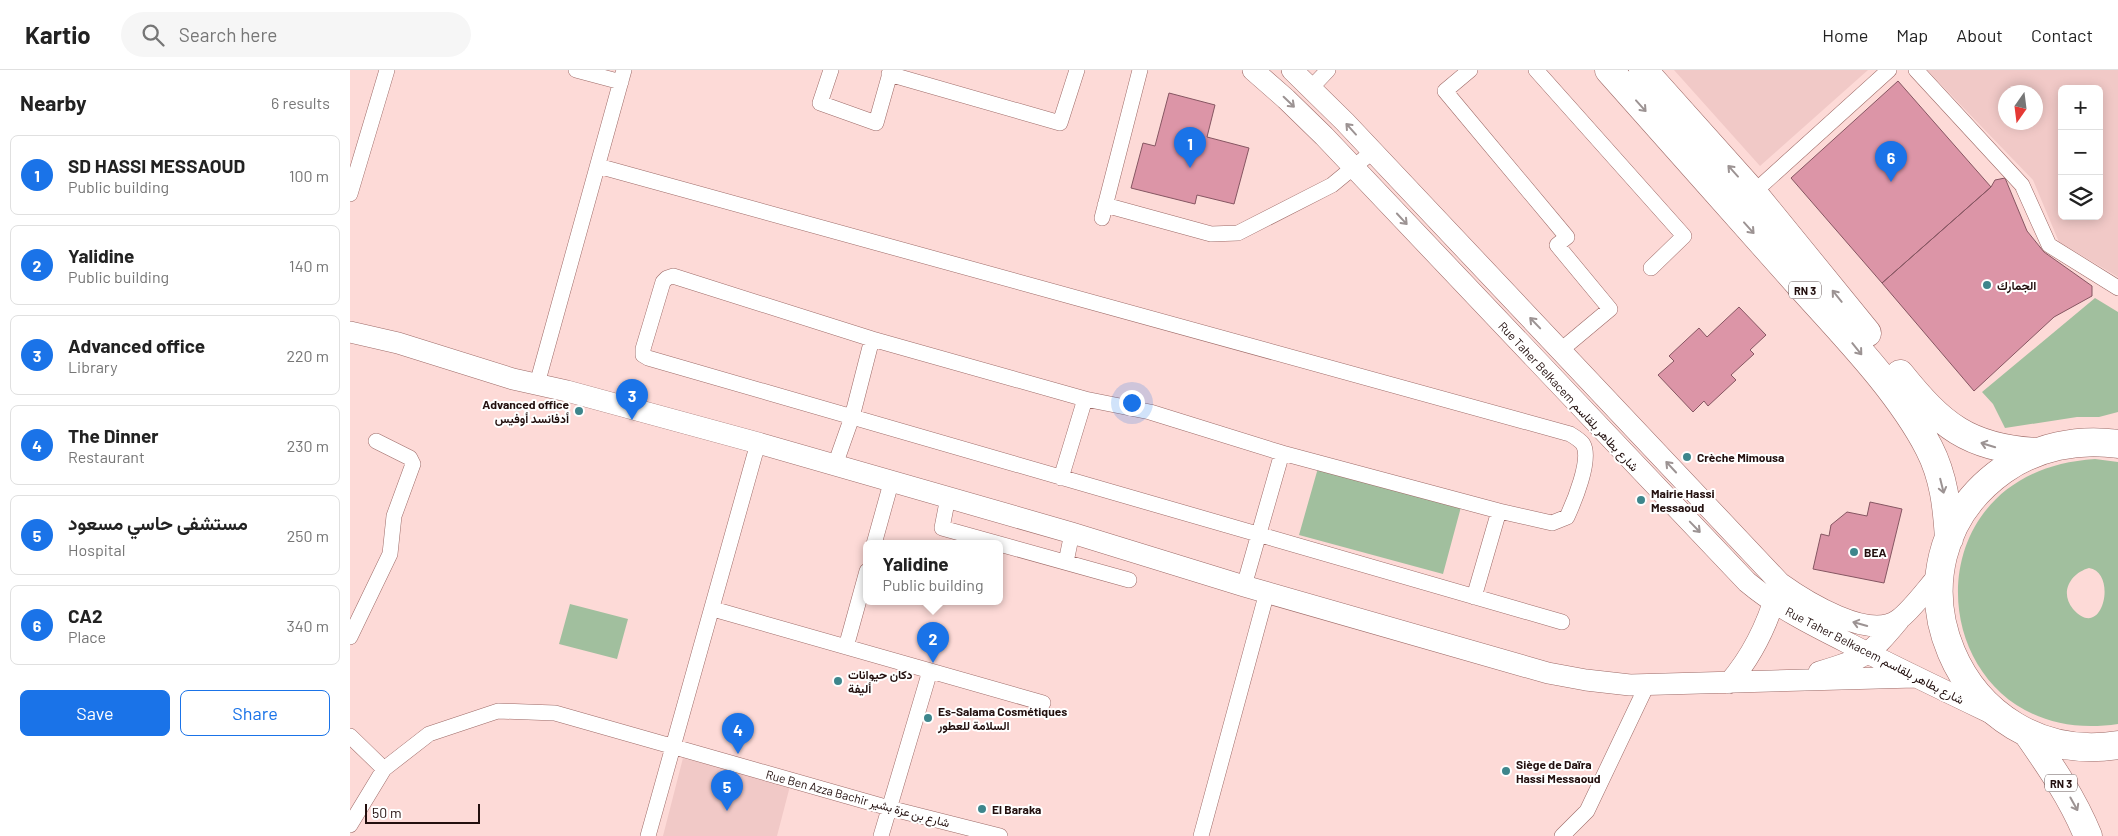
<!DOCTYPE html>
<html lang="en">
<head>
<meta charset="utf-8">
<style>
  :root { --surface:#fff; --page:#f6f6f6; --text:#222; --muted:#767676; --line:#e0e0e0; --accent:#1a73e8 }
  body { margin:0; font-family:Barlow,Vazirmatn,sans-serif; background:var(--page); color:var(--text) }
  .controls { position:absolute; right:15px; top:15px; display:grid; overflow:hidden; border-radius:8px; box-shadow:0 2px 12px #0003 }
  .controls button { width:45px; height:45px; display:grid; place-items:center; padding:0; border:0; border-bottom:1px solid var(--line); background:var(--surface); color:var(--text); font:25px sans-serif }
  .compass { position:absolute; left:1648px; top:15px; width:45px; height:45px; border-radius:50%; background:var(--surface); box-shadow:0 2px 12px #0003; rotate:194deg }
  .scale { position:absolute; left:15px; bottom:12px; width:115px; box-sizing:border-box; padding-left:5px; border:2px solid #220f0e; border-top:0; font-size:14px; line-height:18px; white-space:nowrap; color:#220f0e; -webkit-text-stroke:4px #fff; paint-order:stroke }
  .you { position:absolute; left:781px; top:332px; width:18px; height:18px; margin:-12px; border:4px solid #fff; border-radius:50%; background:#1a73e8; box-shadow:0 0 0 8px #1a73e833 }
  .badge { display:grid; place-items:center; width:32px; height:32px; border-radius:50%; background:var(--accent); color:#fff; font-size:16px; font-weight:700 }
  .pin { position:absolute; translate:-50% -41px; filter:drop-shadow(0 1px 2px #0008) }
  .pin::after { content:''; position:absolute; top:26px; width:18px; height:15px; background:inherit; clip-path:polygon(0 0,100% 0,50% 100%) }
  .popup { position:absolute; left:513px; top:470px; width:140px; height:65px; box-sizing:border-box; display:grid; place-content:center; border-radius:8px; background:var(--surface); filter:drop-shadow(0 1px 4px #0005); font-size:16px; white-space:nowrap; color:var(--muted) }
  .popup b { font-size:19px; color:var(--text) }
  .popup::after { content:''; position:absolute; left:50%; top:100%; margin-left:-10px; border:10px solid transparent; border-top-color:var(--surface) }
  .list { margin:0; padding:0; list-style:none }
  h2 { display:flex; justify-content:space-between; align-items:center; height:65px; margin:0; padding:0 20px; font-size:21px }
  h2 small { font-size:16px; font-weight:400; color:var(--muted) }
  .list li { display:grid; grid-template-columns:32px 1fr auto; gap:15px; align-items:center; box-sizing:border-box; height:80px; margin:0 10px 10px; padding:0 10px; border:1px solid var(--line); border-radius:8px }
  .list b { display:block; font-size:19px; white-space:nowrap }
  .list p { margin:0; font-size:16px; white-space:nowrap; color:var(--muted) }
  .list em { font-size:16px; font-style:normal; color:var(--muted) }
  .actions { display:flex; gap:10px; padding:15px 20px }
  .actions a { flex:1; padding:11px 0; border:1px solid var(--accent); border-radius:8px; text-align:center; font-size:18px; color:var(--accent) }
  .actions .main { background:var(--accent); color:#fff }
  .icon { flex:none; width:28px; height:28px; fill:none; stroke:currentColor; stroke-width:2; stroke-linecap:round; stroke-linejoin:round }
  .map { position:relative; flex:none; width:1768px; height:766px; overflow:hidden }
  header { display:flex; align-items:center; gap:30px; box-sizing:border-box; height:70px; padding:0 25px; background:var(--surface); border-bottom:1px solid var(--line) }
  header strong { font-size:24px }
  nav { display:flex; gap:28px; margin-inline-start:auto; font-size:18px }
  .search { width:350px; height:45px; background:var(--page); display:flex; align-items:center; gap:12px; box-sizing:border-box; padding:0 18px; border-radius:28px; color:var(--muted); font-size:19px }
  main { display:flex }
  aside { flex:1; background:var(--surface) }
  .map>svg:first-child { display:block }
  .built { fill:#f1c9c7; fill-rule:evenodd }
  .green { fill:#a1bf9e; fill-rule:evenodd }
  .building { fill:#dc95a7; stroke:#865662 }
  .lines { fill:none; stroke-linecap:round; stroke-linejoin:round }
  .street-casing { stroke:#9d6a67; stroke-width:16 }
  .secondary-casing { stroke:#9d6a67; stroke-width:22 }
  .highway-casing { stroke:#9d6a67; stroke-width:29 }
  .street { stroke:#fff; stroke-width:15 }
  .secondary { stroke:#fff; stroke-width:21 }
  .highway { stroke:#fff; stroke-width:28 }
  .oneway { stroke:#9c9393 }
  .poi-dot { fill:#3e868c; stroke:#fff; stroke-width:2 }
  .labels { text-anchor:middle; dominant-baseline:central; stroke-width:4; stroke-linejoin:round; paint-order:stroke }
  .shield { fill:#fff; stroke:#645756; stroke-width:1 }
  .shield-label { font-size:11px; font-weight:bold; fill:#220f0e }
  .poi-label { font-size:12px; font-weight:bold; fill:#220f0e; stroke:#fff; text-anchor:start }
  .street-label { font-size:12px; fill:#220f0e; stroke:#fff }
</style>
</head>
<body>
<header>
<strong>Kartio</strong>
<div class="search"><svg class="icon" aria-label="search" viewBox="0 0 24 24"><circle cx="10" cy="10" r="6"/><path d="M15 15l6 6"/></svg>Search here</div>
<nav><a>Home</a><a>Map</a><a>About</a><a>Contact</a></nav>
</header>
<main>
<aside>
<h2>Nearby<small>6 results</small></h2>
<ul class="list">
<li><span class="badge">1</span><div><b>SD HASSI MESSAOUD</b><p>Public building</p></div><em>100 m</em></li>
<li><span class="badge">2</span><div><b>Yalidine</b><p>Public building</p></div><em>140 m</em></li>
<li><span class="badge">3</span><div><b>Advanced office</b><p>Library</p></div><em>220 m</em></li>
<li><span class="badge">4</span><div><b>The Dinner</b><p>Restaurant</p></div><em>230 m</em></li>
<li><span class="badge">5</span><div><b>مستشفى حاسي مسعود</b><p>Hospital</p></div><em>250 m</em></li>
<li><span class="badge">6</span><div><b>CA2</b><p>Place</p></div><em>340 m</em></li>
</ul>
<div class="actions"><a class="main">Save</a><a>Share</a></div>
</aside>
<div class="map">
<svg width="1768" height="766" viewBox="0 0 1768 766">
  <rect width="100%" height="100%" fill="#fddad7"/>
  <path class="built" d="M1324,0H1518L1410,96Z
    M1577,0H1768V207L1709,172L1683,110ZM1712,19H1749V146H1712ZM1686,22V52H1656V22Z
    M333,688L440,716L427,766H313Z"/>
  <path class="green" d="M1745,228L1768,242V342L1749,347H1727L1655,358L1643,334L1632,322Z
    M1745,389L1768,392V654C1577,683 1542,402 1745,389ZM1739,498C1768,502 1753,573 1723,539C1709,522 1721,503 1739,498Z
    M968,398L1111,437L1093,504L949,465Z
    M220,534L278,549L267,589L209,574Z"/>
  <path class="building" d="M1548,11L1641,117L1532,213L1441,108Z
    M819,23L865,35L857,67L899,78L884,134L847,125L845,134L781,118L793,73L805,76Z
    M1655,108L1677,161L1694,182L1742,216V226L1704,247L1624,321L1532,213L1641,117L1645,110Z
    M1389,237L1416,265L1400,280L1404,284L1381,305L1386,310L1358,336L1354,331L1343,342L1308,305L1324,291L1319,286L1349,258L1357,267Z
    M1520,432L1552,439L1534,513L1463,499L1471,464L1479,466L1481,455L1497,442L1517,446Z"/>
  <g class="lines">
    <defs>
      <path id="street" d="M226,0L271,12
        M481,0L470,33L526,53L541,0
        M1120,0L1095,21L1217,167L1207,175L1260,239L1211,280
        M1186,0L1334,166L1301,198
        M1566,0L1672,115L1699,175L1768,218
        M539,4L710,53L727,0
        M961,18L978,0
        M248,96L1220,364C1225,367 1230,370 1233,374C1242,389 1224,432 1217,447L1202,453L1149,441L932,383L800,342L735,329L522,269L323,206L317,208L313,212L293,279V285L298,288L1212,552
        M1403,123L1539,0
        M0,124L37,0
        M755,135L861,164L888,163L982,115L1022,82
        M752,148L790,0
        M187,314L274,0
        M485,395L502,347L522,269
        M711,408L735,329
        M598,427L592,458L779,510
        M524,474L541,413
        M716,492L722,463
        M894,516L932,383
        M1124,527L1149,441
        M363,539L693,633
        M0,567L40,484L44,446L63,394L60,388L26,371
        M496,577L517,501
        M0,666L34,699
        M0,755L34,699L79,664L148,641L205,643L539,738L650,766
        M298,766L408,373
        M531,766L580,601
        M851,766L917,522
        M1212,766L1237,741L1297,615"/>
      <path id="secondary" d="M903,0L936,29L974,66L1397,512C1428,538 1462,555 1498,573C1545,597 1593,620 1641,643
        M942,0L995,52L1430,513C1455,531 1519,571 1548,550C1562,540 1578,517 1590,504
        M0,262L48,273L163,309L217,321L408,373L722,463L894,516L1198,603L1236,610L1280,615L1565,607
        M1469,602C1514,589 1519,586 1549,550
        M1379,613C1403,585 1417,556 1427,521"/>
      <path id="highway" d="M1259,0C1323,72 1386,143 1450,215C1493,263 1549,320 1579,378C1594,407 1597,437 1599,469
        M1293,0L1403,123L1517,263
        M1550,304C1591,355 1618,378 1686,382
        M1768,374C1728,368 1686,377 1653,400C1521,494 1609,700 1768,675
        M1678,664C1701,697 1723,729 1738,766"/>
    </defs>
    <use href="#street" class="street-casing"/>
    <use href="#secondary" class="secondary-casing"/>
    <use href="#highway" class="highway-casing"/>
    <use href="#street" class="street"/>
    <use href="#secondary" class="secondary"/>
    <use href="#highway" class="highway"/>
  </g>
  <defs><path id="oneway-shaft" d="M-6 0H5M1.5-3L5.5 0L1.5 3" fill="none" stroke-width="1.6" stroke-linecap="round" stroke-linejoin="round" transform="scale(1.25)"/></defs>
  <g class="oneway">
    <use href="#oneway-shaft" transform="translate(939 32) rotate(44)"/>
    <use href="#oneway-shaft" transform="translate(1291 36) rotate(48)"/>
    <use href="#oneway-shaft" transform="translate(1001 59) rotate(-132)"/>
    <use href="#oneway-shaft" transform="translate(1383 101) rotate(-132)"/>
    <use href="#oneway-shaft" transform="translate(1052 149) rotate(47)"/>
    <use href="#oneway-shaft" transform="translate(1399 158) rotate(48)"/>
    <use href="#oneway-shaft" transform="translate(1487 226) rotate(-129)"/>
    <use href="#oneway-shaft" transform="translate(1185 253) rotate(-134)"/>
    <use href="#oneway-shaft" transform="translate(1507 279) rotate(51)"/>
    <use href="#oneway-shaft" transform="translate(1638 375) rotate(-163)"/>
    <use href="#oneway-shaft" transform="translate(1321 397) rotate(-133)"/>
    <use href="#oneway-shaft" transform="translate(1592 416) rotate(76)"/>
    <use href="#oneway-shaft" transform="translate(1345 457) rotate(46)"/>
    <use href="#oneway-shaft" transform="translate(1510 554) rotate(-164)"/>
    <use href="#oneway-shaft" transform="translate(1724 734) rotate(61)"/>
  </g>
  <g class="poi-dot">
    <circle cx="1637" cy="215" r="5"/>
    <circle cx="229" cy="341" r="5"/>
    <circle cx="1337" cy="387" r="5"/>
    <circle cx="1291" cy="430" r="5"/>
    <circle cx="1504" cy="482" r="5"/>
    <circle cx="488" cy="611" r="5"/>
    <circle cx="578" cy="648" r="5"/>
    <circle cx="1156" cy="701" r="5"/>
    <circle cx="632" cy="739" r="5"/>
  </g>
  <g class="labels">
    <g class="shield">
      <rect x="1439" y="211.5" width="32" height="17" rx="4"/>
      <rect x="1695" y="704.5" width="32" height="17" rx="4"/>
    </g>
    <g class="shield-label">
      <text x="1455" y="220">RN 3</text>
      <text x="1711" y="713">RN 3</text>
    </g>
    <g class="poi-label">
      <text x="1647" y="215">الجمارك</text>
      <text x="219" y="334" text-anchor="end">Advanced office<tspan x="219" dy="14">أدفانسد أوفيس</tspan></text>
      <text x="1347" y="387">Crèche Mimousa</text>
      <text x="1301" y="423">Mairie Hassi<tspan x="1301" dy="14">Messaoud</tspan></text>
      <text x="1514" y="482">BEA</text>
      <text x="498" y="604">دكان حيوانات<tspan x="498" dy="14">أليفة</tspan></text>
      <text x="588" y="641">Es-Salama Cosmétiques<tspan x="588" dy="14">السلامة للعطور</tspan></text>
      <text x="1166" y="694">Siège de Daïra<tspan x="1166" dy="14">Hassi Messaoud</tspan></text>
      <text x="642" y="739">El Baraka</text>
    </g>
    <g class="street-label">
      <text transform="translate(1219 326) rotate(47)">Rue Taher Belkacem شارع بطاهر بلقاسم</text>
      <text transform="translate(1525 585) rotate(27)">Rue Taher Belkacem شارع بطاهر بلقاسم</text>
      <text transform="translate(508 728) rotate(15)">Rue Ben Azza Bachir شارع بن عزة بشير</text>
    </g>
  </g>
</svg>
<div class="controls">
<button>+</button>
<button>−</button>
<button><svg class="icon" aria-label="layers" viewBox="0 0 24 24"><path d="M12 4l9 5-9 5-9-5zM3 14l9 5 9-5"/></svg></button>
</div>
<svg class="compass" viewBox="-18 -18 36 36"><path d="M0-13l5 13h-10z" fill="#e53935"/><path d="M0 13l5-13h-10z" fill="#767676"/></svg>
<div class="scale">50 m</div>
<div class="you"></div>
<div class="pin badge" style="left:840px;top:98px">1</div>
<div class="pin badge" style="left:583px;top:593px">2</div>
<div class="popup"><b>Yalidine</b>Public building</div>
<div class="pin badge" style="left:282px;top:350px">3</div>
<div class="pin badge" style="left:388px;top:684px">4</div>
<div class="pin badge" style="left:377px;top:741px">5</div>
<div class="pin badge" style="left:1541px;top:112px">6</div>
</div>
</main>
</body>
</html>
